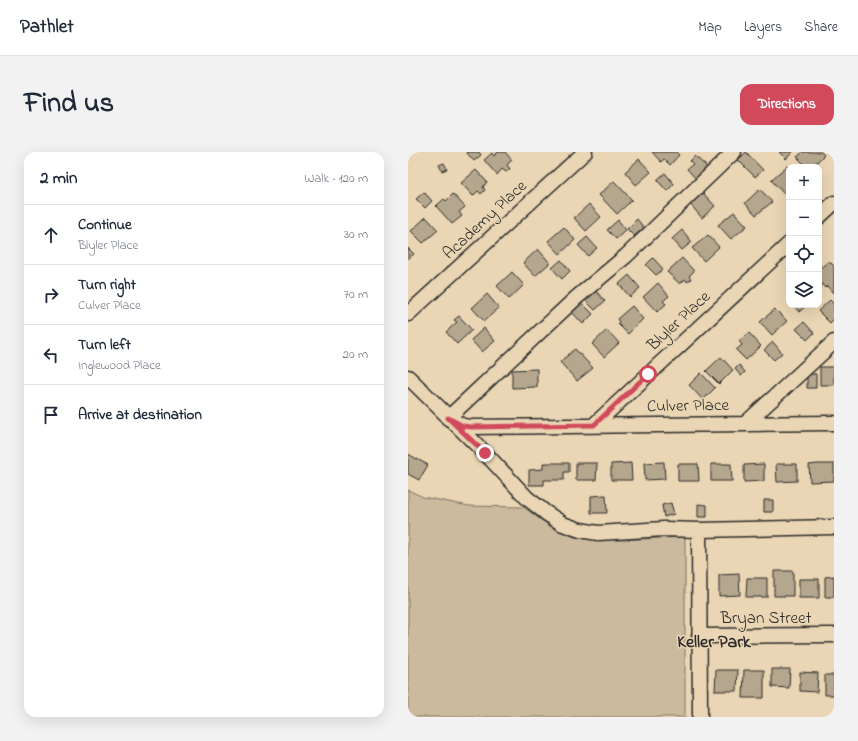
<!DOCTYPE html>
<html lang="en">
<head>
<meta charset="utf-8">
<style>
  :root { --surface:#fff; --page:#f2f2f3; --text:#1f2937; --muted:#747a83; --line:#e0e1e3; --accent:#d1495b }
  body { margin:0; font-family:"Indie Flower",sans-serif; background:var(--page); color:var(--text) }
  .controls { position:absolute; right:12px; top:12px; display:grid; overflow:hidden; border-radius:8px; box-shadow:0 4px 16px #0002 }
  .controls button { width:36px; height:36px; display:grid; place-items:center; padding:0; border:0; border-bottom:1px solid var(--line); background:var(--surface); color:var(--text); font:20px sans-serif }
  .stop { position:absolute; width:12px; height:12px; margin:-9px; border:3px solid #d1495b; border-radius:50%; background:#fff }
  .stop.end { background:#d1495b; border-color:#fff; box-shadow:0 1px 4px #0008 }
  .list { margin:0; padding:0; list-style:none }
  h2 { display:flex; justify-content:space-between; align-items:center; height:52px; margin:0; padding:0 16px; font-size:17px }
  h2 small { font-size:13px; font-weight:400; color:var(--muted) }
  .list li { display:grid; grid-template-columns:26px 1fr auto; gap:12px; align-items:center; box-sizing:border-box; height:60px; padding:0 16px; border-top:1px solid var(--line) }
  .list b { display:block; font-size:15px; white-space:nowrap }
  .list p { margin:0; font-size:13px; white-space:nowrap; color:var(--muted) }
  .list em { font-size:13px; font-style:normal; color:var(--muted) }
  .icon { flex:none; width:22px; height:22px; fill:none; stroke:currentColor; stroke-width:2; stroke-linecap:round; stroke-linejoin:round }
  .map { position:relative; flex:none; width:426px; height:565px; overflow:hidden; border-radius:12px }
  header { display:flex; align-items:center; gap:24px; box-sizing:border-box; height:56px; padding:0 20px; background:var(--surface); border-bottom:1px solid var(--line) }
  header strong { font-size:19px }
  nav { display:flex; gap:22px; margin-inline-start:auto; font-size:14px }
  .intro { display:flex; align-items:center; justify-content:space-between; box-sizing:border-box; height:96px; padding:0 24px }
  h1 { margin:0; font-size:28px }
  .button { padding:10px 18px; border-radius:12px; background:var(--accent); color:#fff; font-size:14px; font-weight:700 }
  main { display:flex; gap:24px; padding:0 24px }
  aside { flex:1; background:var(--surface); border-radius:12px; box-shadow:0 4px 16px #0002 }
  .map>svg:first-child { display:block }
  .green { fill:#cbba9e; stroke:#7b7264 }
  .building { fill:#b5a68e; stroke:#2b2b2b }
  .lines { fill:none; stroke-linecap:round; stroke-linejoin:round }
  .minor-casing { stroke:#2b2b2b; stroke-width:17 }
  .minor { stroke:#ead6b4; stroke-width:14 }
  .route { stroke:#d1495b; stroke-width:5 }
  .labels { text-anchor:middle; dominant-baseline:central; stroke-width:3; stroke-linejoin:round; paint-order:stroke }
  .street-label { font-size:17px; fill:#2b2b2b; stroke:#ead6b4 }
  .neighbourhood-label { font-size:18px; font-weight:bold; fill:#2b2b2b; stroke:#ead6b4 }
</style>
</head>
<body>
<header>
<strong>Pathlet</strong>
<nav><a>Map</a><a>Layers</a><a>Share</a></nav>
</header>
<div class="intro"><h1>Find us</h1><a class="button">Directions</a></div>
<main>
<aside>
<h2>2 min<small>Walk · 120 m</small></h2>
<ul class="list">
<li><svg class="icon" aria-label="ahead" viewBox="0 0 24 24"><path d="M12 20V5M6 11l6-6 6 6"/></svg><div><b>Continue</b><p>Blyler Place</p></div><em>30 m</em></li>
<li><svg class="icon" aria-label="right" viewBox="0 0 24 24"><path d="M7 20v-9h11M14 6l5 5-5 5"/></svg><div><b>Turn right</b><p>Culver Place</p></div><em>70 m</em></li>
<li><svg class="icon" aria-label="left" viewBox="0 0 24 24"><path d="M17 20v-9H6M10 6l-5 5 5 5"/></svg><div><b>Turn left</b><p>Inglewood Place</p></div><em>20 m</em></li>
<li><svg class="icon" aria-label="arrive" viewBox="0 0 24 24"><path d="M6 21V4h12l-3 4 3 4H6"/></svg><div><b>Arrive at destination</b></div></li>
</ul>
</aside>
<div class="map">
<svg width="426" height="565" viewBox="0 0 426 565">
  <rect width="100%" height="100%" fill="#ead6b4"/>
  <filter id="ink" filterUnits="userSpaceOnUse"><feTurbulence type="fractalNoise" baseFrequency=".025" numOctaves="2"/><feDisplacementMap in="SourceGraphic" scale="8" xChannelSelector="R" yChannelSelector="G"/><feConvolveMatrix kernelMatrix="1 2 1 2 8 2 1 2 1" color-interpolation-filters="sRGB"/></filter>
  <g filter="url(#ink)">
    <path class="green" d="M0,338L15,345L61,354L115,355L143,375L169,386L212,388L277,385V565H0Z"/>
    <path class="building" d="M58,0H71L73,3L66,9Z
      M90,0H97L104,8L99,13L102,17L98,20L94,17L89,23L76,8L84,1L86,4Z
      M244,0H268L271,3L262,13L256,7L253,10Z
      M338,0L355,18L347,25L330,8Z
      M371,0H385L378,7Z
      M395,0H413L416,3L404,15H399L389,5Z
      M287,4L300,16L288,27L279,17L285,12L282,9Z
      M231,7L243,20L228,33L217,20Z
      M36,11L39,17L34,19L31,13Z
      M379,14L381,16V43L379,45L363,28Z
      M68,18L79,30L75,35L77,38L73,42L70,39L65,44L53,31Z
      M257,21L266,32L259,39L249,28Z
      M206,29L224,48L209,62L191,43Z
      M352,37L364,50L348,63L337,51Z
      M16,40L24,49L17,56L8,47Z
      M295,41L307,54L294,66L282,52Z
      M45,42L57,55L51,60L54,64L44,72L28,54L36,47L38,49Z
      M181,52L193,65L178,79L166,66Z
      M326,60L339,74L323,87L310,73Z
      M18,65L30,78L15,91L3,79Z
      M229,67L236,76L226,84L219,77Z
      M210,68L218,78L208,87L199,78Z
      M156,75L167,88L152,102L140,89Z
      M274,78L284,90L274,98L264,87Z
      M300,83L311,95L296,109L284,96Z
      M179,85L189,96L180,104L170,93Z
      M0,96L6,102L0,107Z
      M130,97L142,111L127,124L115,111Z
      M245,106L255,117L248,123L238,113Z
      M274,106L286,119L281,124L283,127L279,130L277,127L272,132L259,120Z
      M153,108L162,119L154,127L144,116Z
      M421,109L426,114V142L419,134L417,136L411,129V117Z
      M104,120L116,133L101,147L89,134Z
      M221,123L232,136L222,145L211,132Z
      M250,131L261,144L255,149L258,152L249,160L235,145Z
      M186,137L197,149L187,158L176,147Z
      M79,142L91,156L76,169L64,156Z
      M422,148L426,152V167L422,171L410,159Z
      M173,150L185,162L175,172L163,159Z
      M385,153H399L391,160Z
      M224,154L235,167L220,182L210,172L211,170L209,167Z
      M367,157L379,169L364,183L352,170Z
      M51,164L64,178L49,192L38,180L49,170L46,168Z
      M396,170L406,181L399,188L388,177Z
      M76,176L87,189L74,200L63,188Z
      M199,178L211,191L196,205L184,192Z
      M341,181L353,194L338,208L328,198L334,193L331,189Z
      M365,190L374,201L366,208L356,198Z
      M167,197L185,216L169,229L152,210Z
      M313,205L325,218L311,232L298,219Z
      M331,213L337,220L333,224L327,217Z
      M412,215H426V233H412Z
      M129,217V235L104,236V218Z
      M293,221L307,236L295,248L281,233Z
      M399,222H408V236H399Z
      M0,302L20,313L11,328L0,322Z
      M256,310L257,327L237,328L236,311Z
      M135,311H161V320H156V328H136V333H121V318L135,317Z
      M168,311H189L188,328H168Z
      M223,311L224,328H203V312Z
      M270,312H290L291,329H270Z
      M303,312H323L324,329H303Z
      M356,312V329L336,330V313Z
      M368,312H389V329L369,330Z
      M409,312H426V329L402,330L401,313Z
      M198,343L199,361H183V344Z
      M356,348H365V360H356Z
      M263,351L266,362L256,365L254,353Z
      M290,352L299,353V365H290Z
      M366,419H385V444H366Z
      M331,422L332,443L311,444V423Z
      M426,424V445H417V425Z
      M339,426H359V445H338Z
      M391,427H411V446H391Z
      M364,517H382L381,536L364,535Z
      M308,518H330L329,539H307Z
      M336,518H356V546H335Z
      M392,520L410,521L409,540L392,539Z
      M417,523H426V543H417Z"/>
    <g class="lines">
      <defs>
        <path id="minor" d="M326,0L218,104L168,146L40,266L55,274L63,275L426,271
          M411,65L426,51
          M0,162L177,0
          M0,225L77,301L119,346L138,361L155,372L172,378L190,381L256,377L291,378L426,375
          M337,272L426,190
          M186,273L381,92
          M291,378L292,565
          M291,484L426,483"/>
      </defs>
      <use href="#minor" class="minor-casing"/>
      <use href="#minor" class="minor"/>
    </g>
  </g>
  <g class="lines" filter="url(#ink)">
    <path class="route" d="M77,301L40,266L55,274L63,275L186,273L240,222"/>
  </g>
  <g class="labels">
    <g class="street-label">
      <text transform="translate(77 68) rotate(-43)">Academy Place</text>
      <text transform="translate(271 169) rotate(-43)">Blyler Place</text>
      <text transform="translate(280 254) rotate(-1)">Culver Place</text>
      <text x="358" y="466">Bryan Street</text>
    </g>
    <g class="neighbourhood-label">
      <text x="306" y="491">Keller Park</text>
    </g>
  </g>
</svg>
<div class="controls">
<button>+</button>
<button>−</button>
<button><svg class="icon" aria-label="locate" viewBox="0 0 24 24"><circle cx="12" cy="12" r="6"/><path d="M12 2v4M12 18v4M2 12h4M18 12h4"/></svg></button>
<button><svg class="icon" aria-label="layers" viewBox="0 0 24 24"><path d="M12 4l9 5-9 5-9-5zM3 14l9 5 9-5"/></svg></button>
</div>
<div class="stop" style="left:240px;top:222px"></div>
<div class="stop end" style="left:77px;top:301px"></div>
</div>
</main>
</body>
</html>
